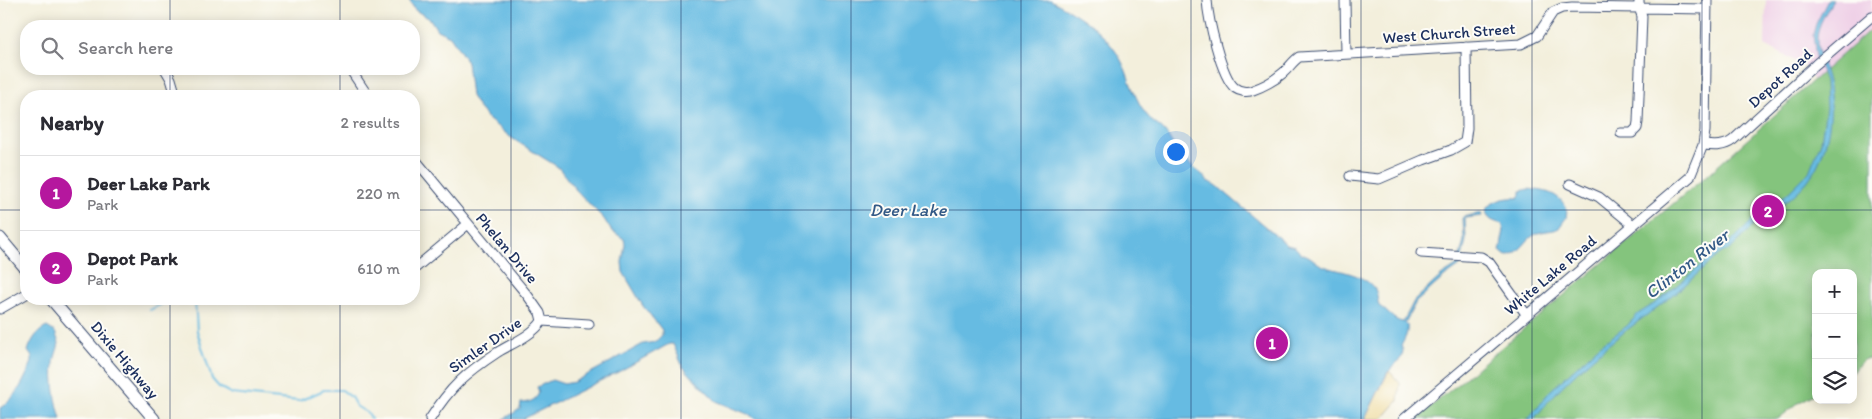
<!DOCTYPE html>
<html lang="en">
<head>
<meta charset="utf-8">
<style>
  :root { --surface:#fff; --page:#f2f2f3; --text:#2b2b33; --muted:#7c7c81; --line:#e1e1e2; --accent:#b5179e }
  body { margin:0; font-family:Itim,sans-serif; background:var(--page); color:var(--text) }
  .controls { position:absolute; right:15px; bottom:15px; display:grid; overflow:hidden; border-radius:10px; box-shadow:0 2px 12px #0003 }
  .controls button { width:45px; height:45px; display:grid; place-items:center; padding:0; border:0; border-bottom:1px solid var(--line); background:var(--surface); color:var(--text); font:25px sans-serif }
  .you { position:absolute; left:1175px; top:151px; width:18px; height:18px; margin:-12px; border:4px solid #fff; border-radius:50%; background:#1a73e8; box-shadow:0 0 0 8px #1a73e833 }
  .badge { display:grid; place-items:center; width:32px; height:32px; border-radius:50%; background:var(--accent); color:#fff; font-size:16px; font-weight:700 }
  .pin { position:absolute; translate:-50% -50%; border:2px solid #fff; box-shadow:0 1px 5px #0006 }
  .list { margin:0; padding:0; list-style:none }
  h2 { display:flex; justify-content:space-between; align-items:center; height:65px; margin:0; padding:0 20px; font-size:21px }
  h2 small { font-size:16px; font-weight:400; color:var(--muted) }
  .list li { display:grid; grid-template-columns:32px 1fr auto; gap:15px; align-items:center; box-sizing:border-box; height:75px; padding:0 20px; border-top:1px solid var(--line) }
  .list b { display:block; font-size:19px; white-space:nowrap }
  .list p { margin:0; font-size:16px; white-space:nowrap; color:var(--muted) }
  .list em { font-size:16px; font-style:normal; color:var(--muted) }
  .icon { flex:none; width:28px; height:28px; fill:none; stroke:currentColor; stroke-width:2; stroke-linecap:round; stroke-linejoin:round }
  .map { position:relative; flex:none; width:1872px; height:419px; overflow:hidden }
  .search { position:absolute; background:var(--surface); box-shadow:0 2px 12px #0003; left:20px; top:20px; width:400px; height:55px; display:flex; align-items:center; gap:12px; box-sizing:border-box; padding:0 18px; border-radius:20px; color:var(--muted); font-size:19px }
  .panel { position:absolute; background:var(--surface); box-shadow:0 2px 12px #0003; left:20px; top:90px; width:400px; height:215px; border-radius:20px }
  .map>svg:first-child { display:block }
  .built { fill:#efd0e7 }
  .green { fill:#84c47d; stroke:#507a6e }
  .sand { fill:#eeda9e; stroke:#84847e }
  .water { fill:#66bbe2; stroke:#4075a0 }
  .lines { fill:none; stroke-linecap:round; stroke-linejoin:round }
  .stream { stroke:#66bbe2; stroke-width:2 }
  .minor-casing { stroke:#3b4c71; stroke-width:11 }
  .major-casing { stroke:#3b4c71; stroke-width:13 }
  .minor { stroke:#fff; stroke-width:9 }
  .major { stroke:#fff; stroke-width:11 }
  .grid { fill:none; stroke:#1b2f5e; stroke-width:1; stroke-opacity:0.55 }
  .labels { text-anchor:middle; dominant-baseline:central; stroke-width:4; stroke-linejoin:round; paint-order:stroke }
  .street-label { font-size:16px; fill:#1b2f5e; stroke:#fdfcf7 }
  .water-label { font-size:18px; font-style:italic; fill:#325986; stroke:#fdfcf7 }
</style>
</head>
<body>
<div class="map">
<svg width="1872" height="419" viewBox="0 0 1872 419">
  <rect width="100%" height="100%" fill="#fdfcf7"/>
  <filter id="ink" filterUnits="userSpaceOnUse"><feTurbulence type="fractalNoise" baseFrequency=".02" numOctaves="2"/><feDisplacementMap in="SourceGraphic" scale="10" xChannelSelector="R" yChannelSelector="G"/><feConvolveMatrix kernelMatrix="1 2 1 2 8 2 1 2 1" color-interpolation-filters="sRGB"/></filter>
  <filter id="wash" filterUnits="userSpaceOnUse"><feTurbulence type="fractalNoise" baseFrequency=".0096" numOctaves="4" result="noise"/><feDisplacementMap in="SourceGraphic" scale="20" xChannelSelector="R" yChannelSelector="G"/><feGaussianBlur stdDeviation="1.12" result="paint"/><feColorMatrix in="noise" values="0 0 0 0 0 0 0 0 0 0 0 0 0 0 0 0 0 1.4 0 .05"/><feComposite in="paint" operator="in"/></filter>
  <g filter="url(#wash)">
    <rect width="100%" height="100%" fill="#f3efdc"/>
    <path class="built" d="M1766,0H1872V28L1814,81L1806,67L1765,45Z"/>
    <path class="green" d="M1872,28V358C1861,358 1859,364 1853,373V273H1816V393L1798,403L1778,419H1416L1711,172Z"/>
    <path class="sand" d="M1389,371L1400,383L1398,401L1382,419H1365Z"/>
    <path class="water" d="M409,0H1050C1081,15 1113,37 1126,71C1132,88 1139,108 1152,121C1156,125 1161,127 1164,131C1169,136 1172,145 1177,149C1185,155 1184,155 1189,163C1193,170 1203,172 1207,181L1216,185L1287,245L1295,247L1301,254C1309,254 1314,261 1321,265C1338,272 1361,272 1374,288C1378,293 1377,300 1379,306C1388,311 1393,321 1403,322L1414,301L1441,276L1458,265L1464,240L1463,217L1481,213L1482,216L1465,218L1466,240L1460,266L1443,278L1416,302L1405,323L1407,325C1408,334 1405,338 1401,346L1403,350L1402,357L1387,373L1365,419H755L750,415L716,401L712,397L683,367L673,344H669L620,371L523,419H504L520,409L521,403C529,403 537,400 539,392L537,387L552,380L564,384L574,382L643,344L655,342L662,335V330L643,306L623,272L622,262L625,244L624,239L611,230L604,219L576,190L558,167L513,139L488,119L477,106L471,96L467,62L460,51L450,36L437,30L430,19L415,10Z
      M1828,0H1833C1827,11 1817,25 1817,38C1816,51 1824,66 1827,78C1835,107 1829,148 1813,173C1800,195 1776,207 1757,223C1748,230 1741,239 1733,247C1729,251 1724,251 1720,254C1700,271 1681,290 1659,306C1614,339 1568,374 1534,419H1528L1550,391L1599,346L1627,326L1638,314L1657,302L1706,261L1717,250L1729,244L1755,218L1772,207L1790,191L1809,172L1821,142L1826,108L1825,81L1816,57L1813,35L1816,24Z
      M1528,189C1545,191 1558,192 1567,209L1566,218L1558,229C1551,231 1543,231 1538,233C1524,239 1523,253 1506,256L1500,251L1504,230L1502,224C1493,221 1486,220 1486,209C1494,200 1506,197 1518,198L1521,195V191Z
      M47,327L55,332L59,343C58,349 55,355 54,362C52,381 56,402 61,419H0V408C16,399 25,379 32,362V357L28,351C31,341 37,331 47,327Z"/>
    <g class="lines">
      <path class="stream" d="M195,299L197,331L212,379L219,387L232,394L299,401L324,390H342L351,397L356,406L369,414L371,419
        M150,310L171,299"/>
    </g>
  </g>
  <g filter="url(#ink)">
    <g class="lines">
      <defs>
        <path id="minor" d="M1207,0C1208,18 1221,77 1235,88C1239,91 1247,93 1253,90C1262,87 1275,80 1283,73C1289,68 1292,62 1299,57L1521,44L1537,36L1553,12L1562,8L1572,7L1707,9
          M1345,0L1346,54
          M165,69L171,79L176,96
          M350,69L368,96
          M1621,133H1632L1637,128L1638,122L1642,16L1639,8V0
          M1703,145C1714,146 1724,147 1733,140L1816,64L1872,16
          M414,158L528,296L540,313L542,321
          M1350,176L1379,179L1423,160L1451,150L1465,142L1467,128L1466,47
          M1570,184L1599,197L1633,225
          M1421,253L1481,257L1489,262L1526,314
          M414,269L468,224
          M0,309L26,294
          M542,321L589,324
          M430,419C450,387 466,373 498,352C511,344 533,335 542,321
          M1404,419L1690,177L1703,145L1705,131L1707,0"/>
        <path id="major" d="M0,238L26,269
          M51,299L154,419"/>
      </defs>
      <use href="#minor" class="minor-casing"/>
      <use href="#major" class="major-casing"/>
      <use href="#minor" class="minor"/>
      <use href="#major" class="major"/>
    </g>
  </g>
  <path class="grid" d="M170,0V26M340,0V26M511,0V419M681,0V419M851,0V419M1021,0V419M1191,0V419M1361,0V419M1532,0V419M1702,0V419M170,69V96M340,69V96M0,210H26M414,210H1872M170,299V419M340,299V419"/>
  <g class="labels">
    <g class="street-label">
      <text transform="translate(1449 33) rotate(-4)">West Church Street</text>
      <text transform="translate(1780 78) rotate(-42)">Depot Road</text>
      <text transform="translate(507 248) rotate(50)">Phelan Drive</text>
      <text transform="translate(1550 275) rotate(-40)">White Lake Road</text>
      <text transform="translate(485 345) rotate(-35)">Simler Drive</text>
      <text transform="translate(125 360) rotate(50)">Dixie Highway</text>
    </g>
    <g class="water-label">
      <text x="908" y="210">Deer Lake</text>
      <text transform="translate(1687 264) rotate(-38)">Clinton River</text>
    </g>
  </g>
</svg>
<div class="controls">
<button>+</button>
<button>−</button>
<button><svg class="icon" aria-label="layers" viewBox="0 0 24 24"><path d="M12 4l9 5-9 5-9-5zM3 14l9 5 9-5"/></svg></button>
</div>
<div class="you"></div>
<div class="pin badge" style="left:1272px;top:343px">1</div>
<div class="pin badge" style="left:1768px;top:211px">2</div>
<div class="search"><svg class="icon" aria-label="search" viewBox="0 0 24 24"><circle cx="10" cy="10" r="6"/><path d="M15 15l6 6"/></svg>Search here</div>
<section class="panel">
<h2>Nearby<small>2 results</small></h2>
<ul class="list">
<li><span class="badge">1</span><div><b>Deer Lake Park</b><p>Park</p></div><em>220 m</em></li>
<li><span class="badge">2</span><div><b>Depot Park</b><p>Park</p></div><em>610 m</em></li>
</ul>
</section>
</div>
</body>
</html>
